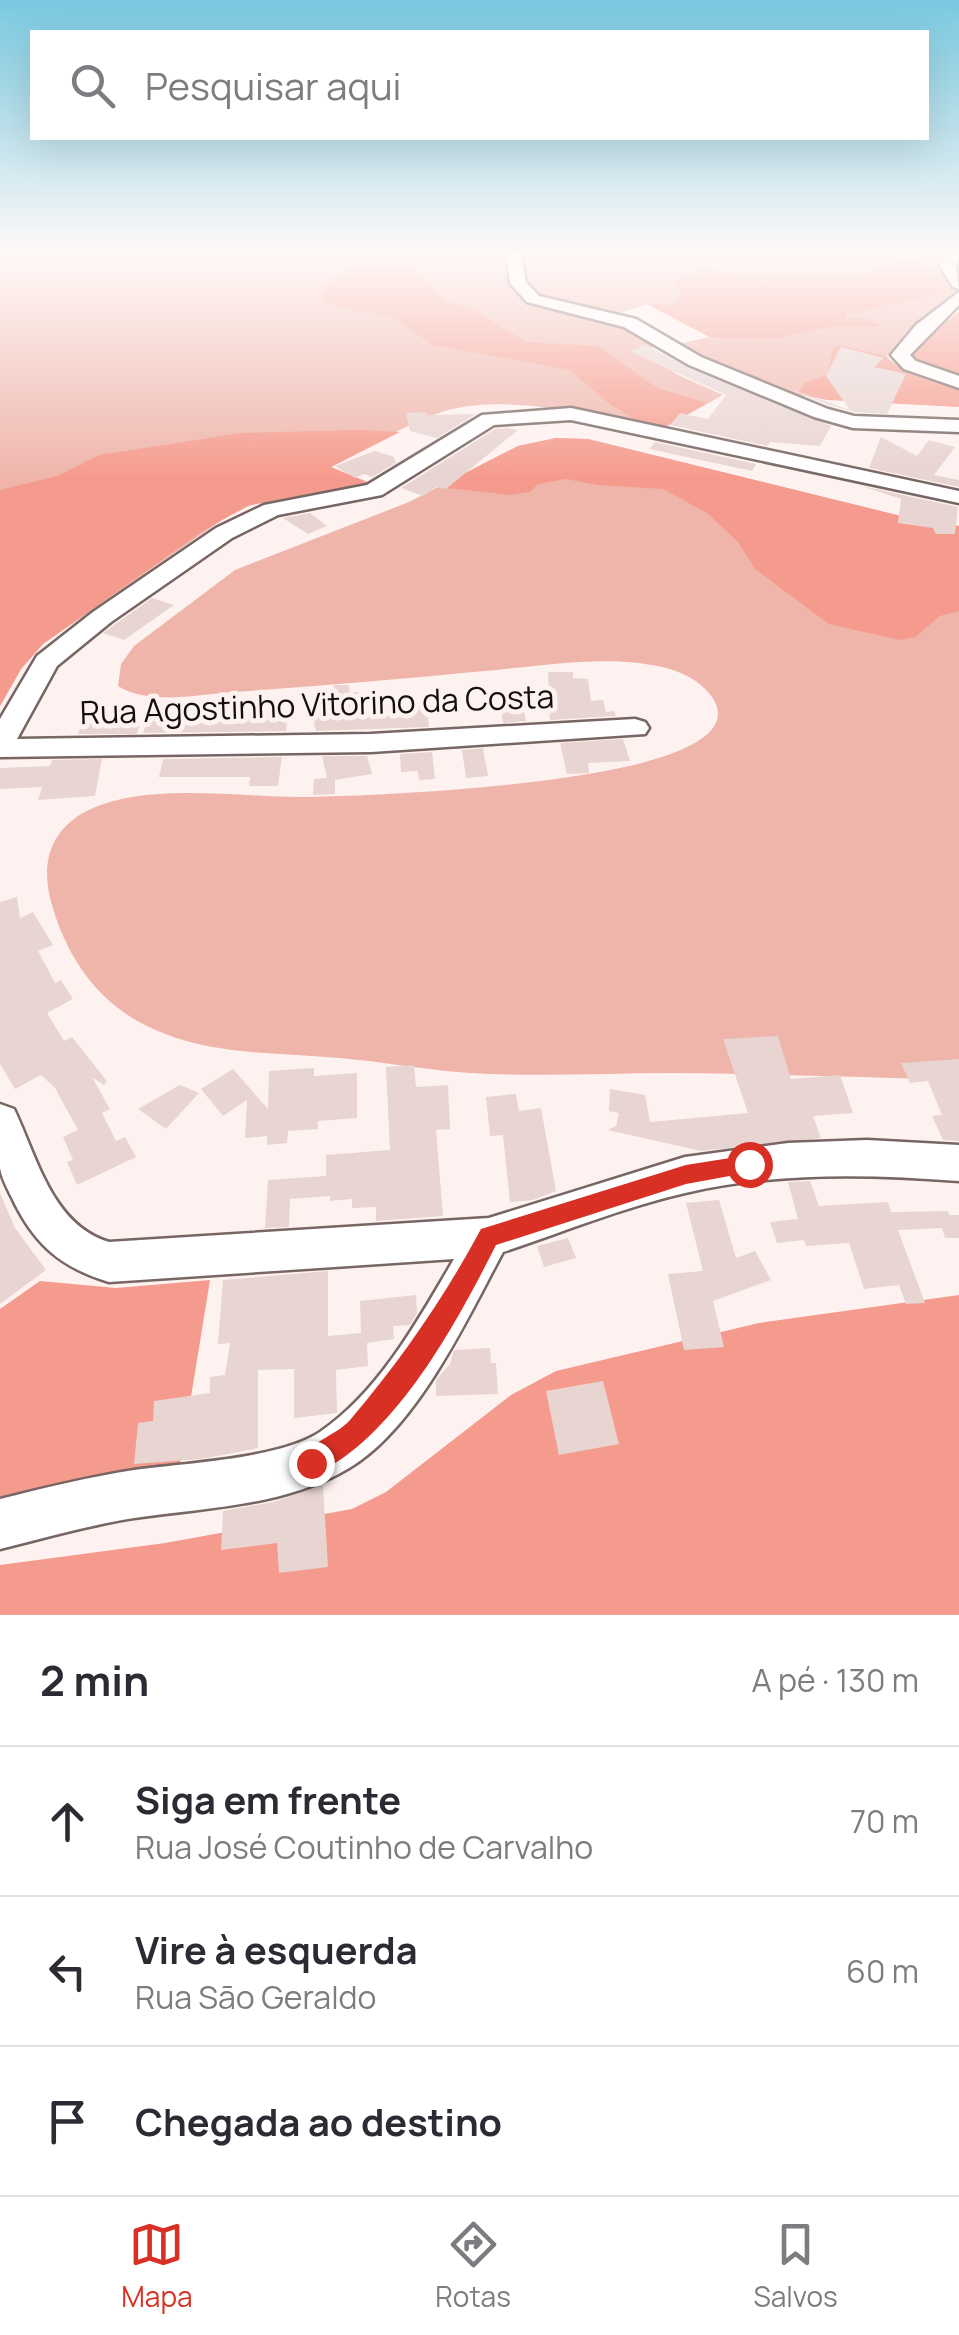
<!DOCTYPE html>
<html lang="pt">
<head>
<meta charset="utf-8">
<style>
  :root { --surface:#fff; --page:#f2f2f3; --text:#2b2b33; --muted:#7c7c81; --line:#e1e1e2; --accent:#d93025 }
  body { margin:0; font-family:Manrope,sans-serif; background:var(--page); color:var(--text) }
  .stop { position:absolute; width:30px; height:30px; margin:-22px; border:8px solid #d93025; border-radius:50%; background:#fff }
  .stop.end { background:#d93025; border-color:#fff; box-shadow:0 2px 10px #0008 }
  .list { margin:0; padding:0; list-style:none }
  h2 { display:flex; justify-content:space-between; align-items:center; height:130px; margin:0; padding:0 40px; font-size:42px }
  h2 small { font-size:32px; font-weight:400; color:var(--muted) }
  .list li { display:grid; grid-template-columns:65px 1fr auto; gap:30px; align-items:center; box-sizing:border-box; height:150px; padding:0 40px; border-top:2px solid var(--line) }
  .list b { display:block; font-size:38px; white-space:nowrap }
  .list p { margin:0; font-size:32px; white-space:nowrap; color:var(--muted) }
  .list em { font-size:32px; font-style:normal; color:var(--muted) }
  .icon { flex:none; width:55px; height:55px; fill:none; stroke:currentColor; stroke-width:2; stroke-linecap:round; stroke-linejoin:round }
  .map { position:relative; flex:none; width:959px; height:1615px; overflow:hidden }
  .search { position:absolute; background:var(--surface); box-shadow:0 10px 40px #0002; left:30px; right:30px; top:30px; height:110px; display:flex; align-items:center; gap:25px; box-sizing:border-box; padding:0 35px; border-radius:0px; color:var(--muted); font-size:38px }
  .sheet { height:580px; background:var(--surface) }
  nav { display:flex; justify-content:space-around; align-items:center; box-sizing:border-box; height:140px; border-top:2px solid var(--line); background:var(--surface); font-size:28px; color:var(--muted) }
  nav a { display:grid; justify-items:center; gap:5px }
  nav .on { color:var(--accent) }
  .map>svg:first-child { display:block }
  .green { fill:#efb5ab }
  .forest { fill:#f59b8d }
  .building { fill:#e8d4d1 }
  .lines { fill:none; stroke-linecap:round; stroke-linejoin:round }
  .minor-casing { stroke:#776663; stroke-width:5 }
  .minor { fill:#fff; fill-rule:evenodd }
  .route { fill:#d93025 }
  .labels { text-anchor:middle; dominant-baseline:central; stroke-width:10; stroke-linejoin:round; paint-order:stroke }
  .street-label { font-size:32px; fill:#140e0d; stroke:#fef2f0 }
</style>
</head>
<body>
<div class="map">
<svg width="959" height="1615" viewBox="0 0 959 1615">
  <rect width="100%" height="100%" fill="#fef2f0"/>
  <path class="green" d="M0,252H506C502,317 563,306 608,319C625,324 641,336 656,346L646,349L676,374L723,395L662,429C599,416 504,392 442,412C404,424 367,449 331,467L348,488L259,501L222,520L43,644L21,669L0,706Z
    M520,252H942L956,291L886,357L959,407L805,396L736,375L674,345L709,337L647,304L613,315L543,300L529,291L521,273Z
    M556,438L588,439L909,518L959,526V1080C864,1077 768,1074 673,1073C606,1073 538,1077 470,1073C427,1070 384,1062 340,1058C273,1052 204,1056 143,1024C96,1000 66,955 52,905C41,868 47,834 83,813C142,780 241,798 307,797C390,795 473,790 556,779C588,774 751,754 712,697C701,681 681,671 662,667C606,654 541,666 484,671C401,679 318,686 235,692C200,694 149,706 118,686L121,664L134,646L235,570L409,502L518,446Z"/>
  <path class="forest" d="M925,252L946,254L944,260L956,291L846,314L845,319L864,318L882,326L876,327H831L772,339L710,337L647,304L674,305L682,294L672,283L699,270L803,277L871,272L925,256Z
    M370,266L417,271L447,302L470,308L526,342L598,346L657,388L707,403L662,429L646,426L611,405L569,370L433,345L392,317L343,308L322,300L324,288L343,272Z
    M959,311V377L918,364L910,353Z
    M839,345L886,356L893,364L959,387V407L827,400L798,394L805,383L828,374L833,348Z
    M359,430L400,432L331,467L370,483L246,506L200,533L43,644L21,669L0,706V490L57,476L99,455L241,433Z
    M556,438L588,439L909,518L959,526V611L940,616L915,637L900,640L829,624L755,569L738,542L707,513L663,489L598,485L566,479L538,484L530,492L510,495L438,487L518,446Z
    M210,1280L179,1471L0,1503V1309L40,1281L116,1288Z
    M959,1295V1615H0V1565L165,1543L352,1509L386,1492L511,1395L556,1371L759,1323Z"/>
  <path class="building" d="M645,344L688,368L831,426L820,446L770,442L767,446L670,425L680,413L708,419L726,395L631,352Z
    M841,347L884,358L874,367L906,374L887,414L855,412L829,405L774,383L850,410L826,376Z
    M426,412L427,415L476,414L437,438L410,431L406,413Z
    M507,428L518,430L446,489L436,487L423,496L401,488L495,429Z
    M881,437L917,456L929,440L955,447L934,475L959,480V487L869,468Z
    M655,442L756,464L752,471L649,449Z
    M375,451L394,457L396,463L372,477L364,474L355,478L335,466Z
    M862,486L958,507L955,534H936L933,528L898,523L901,499Z
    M310,513L327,526L308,534L283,518Z
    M152,598L174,605L124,640L103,633Z
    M548,672H573V678L588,679L591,701L603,700L606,712L614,711L616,716L550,720Z
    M334,685H349L350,693L359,692V699L405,700V706H426L429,727L316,731L312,714L333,713Z
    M519,690L526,721L503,723L497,691Z
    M273,703L270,715H288L286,731L143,733L149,715L211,713L213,705Z
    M141,721L137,734H78L82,722Z
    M623,739L630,761L588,763L589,773L567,774L560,743Z
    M483,748L488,776L466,778L462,750Z
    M432,752L435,779L419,780L418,771L401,772L400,754Z
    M322,756H367L372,774L335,780V794L313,795L314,779L327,778Z
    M282,757L278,786H249L250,777H159L163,759Z
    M102,759L95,796L38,800L42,787L0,789V768L50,766L52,760Z
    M17,897L20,918L33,912L53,945L38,951L55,983L61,980L73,999L47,1013L64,1041L72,1037L107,1081L104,1085L92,1077L110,1109L102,1113L116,1141L125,1137L136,1157L77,1185L67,1162L73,1160L63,1137L78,1130L55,1088L41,1075L15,1089L0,1064V902Z
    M778,1036L791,1079L840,1075L853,1113L813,1116L821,1138L701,1151L608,1130L616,1126L619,1113L609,1111L610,1089L645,1095L650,1122L748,1113L723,1039Z
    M959,1059V1141L943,1140L932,1116L942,1115L928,1081L910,1083L901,1063Z
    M414,1065L416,1087L448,1085L450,1129L436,1130L443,1216L376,1221V1207L352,1208V1199L330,1201V1196L290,1199L289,1227L265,1228L268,1180L326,1176V1155L390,1150L386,1067Z
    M314,1068V1076L357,1073V1118L318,1121V1129L288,1131L287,1143L267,1145V1136L245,1138L247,1100L223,1116L201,1089L233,1069L268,1109L269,1071Z
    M180,1085L199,1093L166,1129L138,1109Z
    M516,1094L519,1111L541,1108L556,1191L533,1200L510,1202L503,1135L490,1136L486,1097Z
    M810,1181L819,1206L888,1202L891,1212L948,1211L949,1215H959V1238H945L942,1228L898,1230L925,1303L906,1304L899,1285L864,1289L849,1243L806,1246L804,1240L777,1243L770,1222L798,1219L788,1182Z
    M0,1193L15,1228L46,1270L0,1304Z
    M719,1200L736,1258L755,1251L771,1280L713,1301L724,1347L684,1350L668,1274L703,1271L686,1203Z
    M568,1238L576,1258L544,1267L537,1246Z
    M328,1271V1336L361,1333L360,1301L416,1295L417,1313L410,1325L393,1326L394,1339L367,1343L368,1366L336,1370L337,1413L294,1418V1369L258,1370V1448L201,1459L134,1464L138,1423L153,1421L154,1401L210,1393V1377L225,1375L230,1343L218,1344L223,1280Z
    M490,1348L491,1363H496L498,1394L436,1396V1380L450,1364L454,1350Z
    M603,1381L619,1444L559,1455L546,1391Z
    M323,1485L328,1567L279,1573L277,1543L221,1550L223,1511L273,1502Z"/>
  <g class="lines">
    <defs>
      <path id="minor" d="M506,252H520L526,282L539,296L636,319L701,357L828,409L854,416L959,420V432L853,428L814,417L689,365L624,327L527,302L510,283Z
        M948,252H959L956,266L959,289L953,287L940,266Z
        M959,292V305L910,355L916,361L959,376V388L904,369L891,355L916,325Z
        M571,408L959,491V503L571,420L494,425L382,495L278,515L232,538L111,622L57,666L17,739L371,734L635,719L645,722L649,728L645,734L371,752L0,757V719L37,656L93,612L216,528L264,505L367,485L482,415Z
        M0,1104L14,1109C37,1157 52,1225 109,1242L489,1218L685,1157L788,1143L867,1140L959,1145V1181C868,1174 775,1172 685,1193C624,1207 563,1232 503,1252C467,1319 417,1428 349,1468C286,1506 205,1508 134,1518C89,1525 45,1538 0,1549V1499C44,1488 89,1477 134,1470C183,1463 280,1459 320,1432C379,1392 419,1319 454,1259L109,1282C63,1268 37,1247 15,1204C10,1193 2,1180 0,1168C0,1148 0,1125 0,1104Z"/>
    </defs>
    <use href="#minor" class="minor-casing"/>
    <use href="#minor" class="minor"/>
  </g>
  <linearGradient id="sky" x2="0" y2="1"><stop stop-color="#79c9e0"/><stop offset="0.53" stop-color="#fff9f8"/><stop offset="1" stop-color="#fff9f8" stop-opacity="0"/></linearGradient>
  <rect width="959" height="478" fill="url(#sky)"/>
  <path class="route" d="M749,1155L760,1164L757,1171L686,1184L496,1245C457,1322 394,1441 311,1476L302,1472L298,1463C306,1443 336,1436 350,1420C401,1360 444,1298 481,1229L686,1165Z"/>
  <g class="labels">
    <g class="street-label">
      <text transform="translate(317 704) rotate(-2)">Rua Agostinho Vitorino da Costa</text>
    </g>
  </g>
</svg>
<div class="stop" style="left:749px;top:1164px"></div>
<div class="stop end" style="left:311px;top:1463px"></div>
<div class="search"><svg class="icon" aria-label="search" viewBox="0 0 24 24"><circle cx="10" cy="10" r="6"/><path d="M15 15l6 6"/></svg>Pesquisar aqui</div>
</div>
<section class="sheet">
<h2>2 min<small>A pé · 130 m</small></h2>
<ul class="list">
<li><svg class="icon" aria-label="ahead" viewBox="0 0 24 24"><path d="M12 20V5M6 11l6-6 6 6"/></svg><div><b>Siga em frente</b><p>Rua José Coutinho de Carvalho</p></div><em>70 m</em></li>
<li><svg class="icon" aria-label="left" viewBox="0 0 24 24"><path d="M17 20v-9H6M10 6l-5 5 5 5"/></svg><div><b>Vire à esquerda</b><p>Rua São Geraldo</p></div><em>60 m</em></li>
<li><svg class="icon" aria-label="arrive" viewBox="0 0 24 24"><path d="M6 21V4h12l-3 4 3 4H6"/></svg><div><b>Chegada ao destino</b></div></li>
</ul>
</section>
<nav>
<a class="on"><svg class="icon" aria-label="map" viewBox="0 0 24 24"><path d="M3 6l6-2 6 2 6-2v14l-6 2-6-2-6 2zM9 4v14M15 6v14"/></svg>Mapa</a>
<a><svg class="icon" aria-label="directions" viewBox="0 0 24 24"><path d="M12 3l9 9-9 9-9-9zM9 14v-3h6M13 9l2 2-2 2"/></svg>Rotas</a>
<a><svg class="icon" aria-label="saved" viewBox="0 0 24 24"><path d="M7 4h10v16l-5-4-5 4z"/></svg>Salvos</a>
</nav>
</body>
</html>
